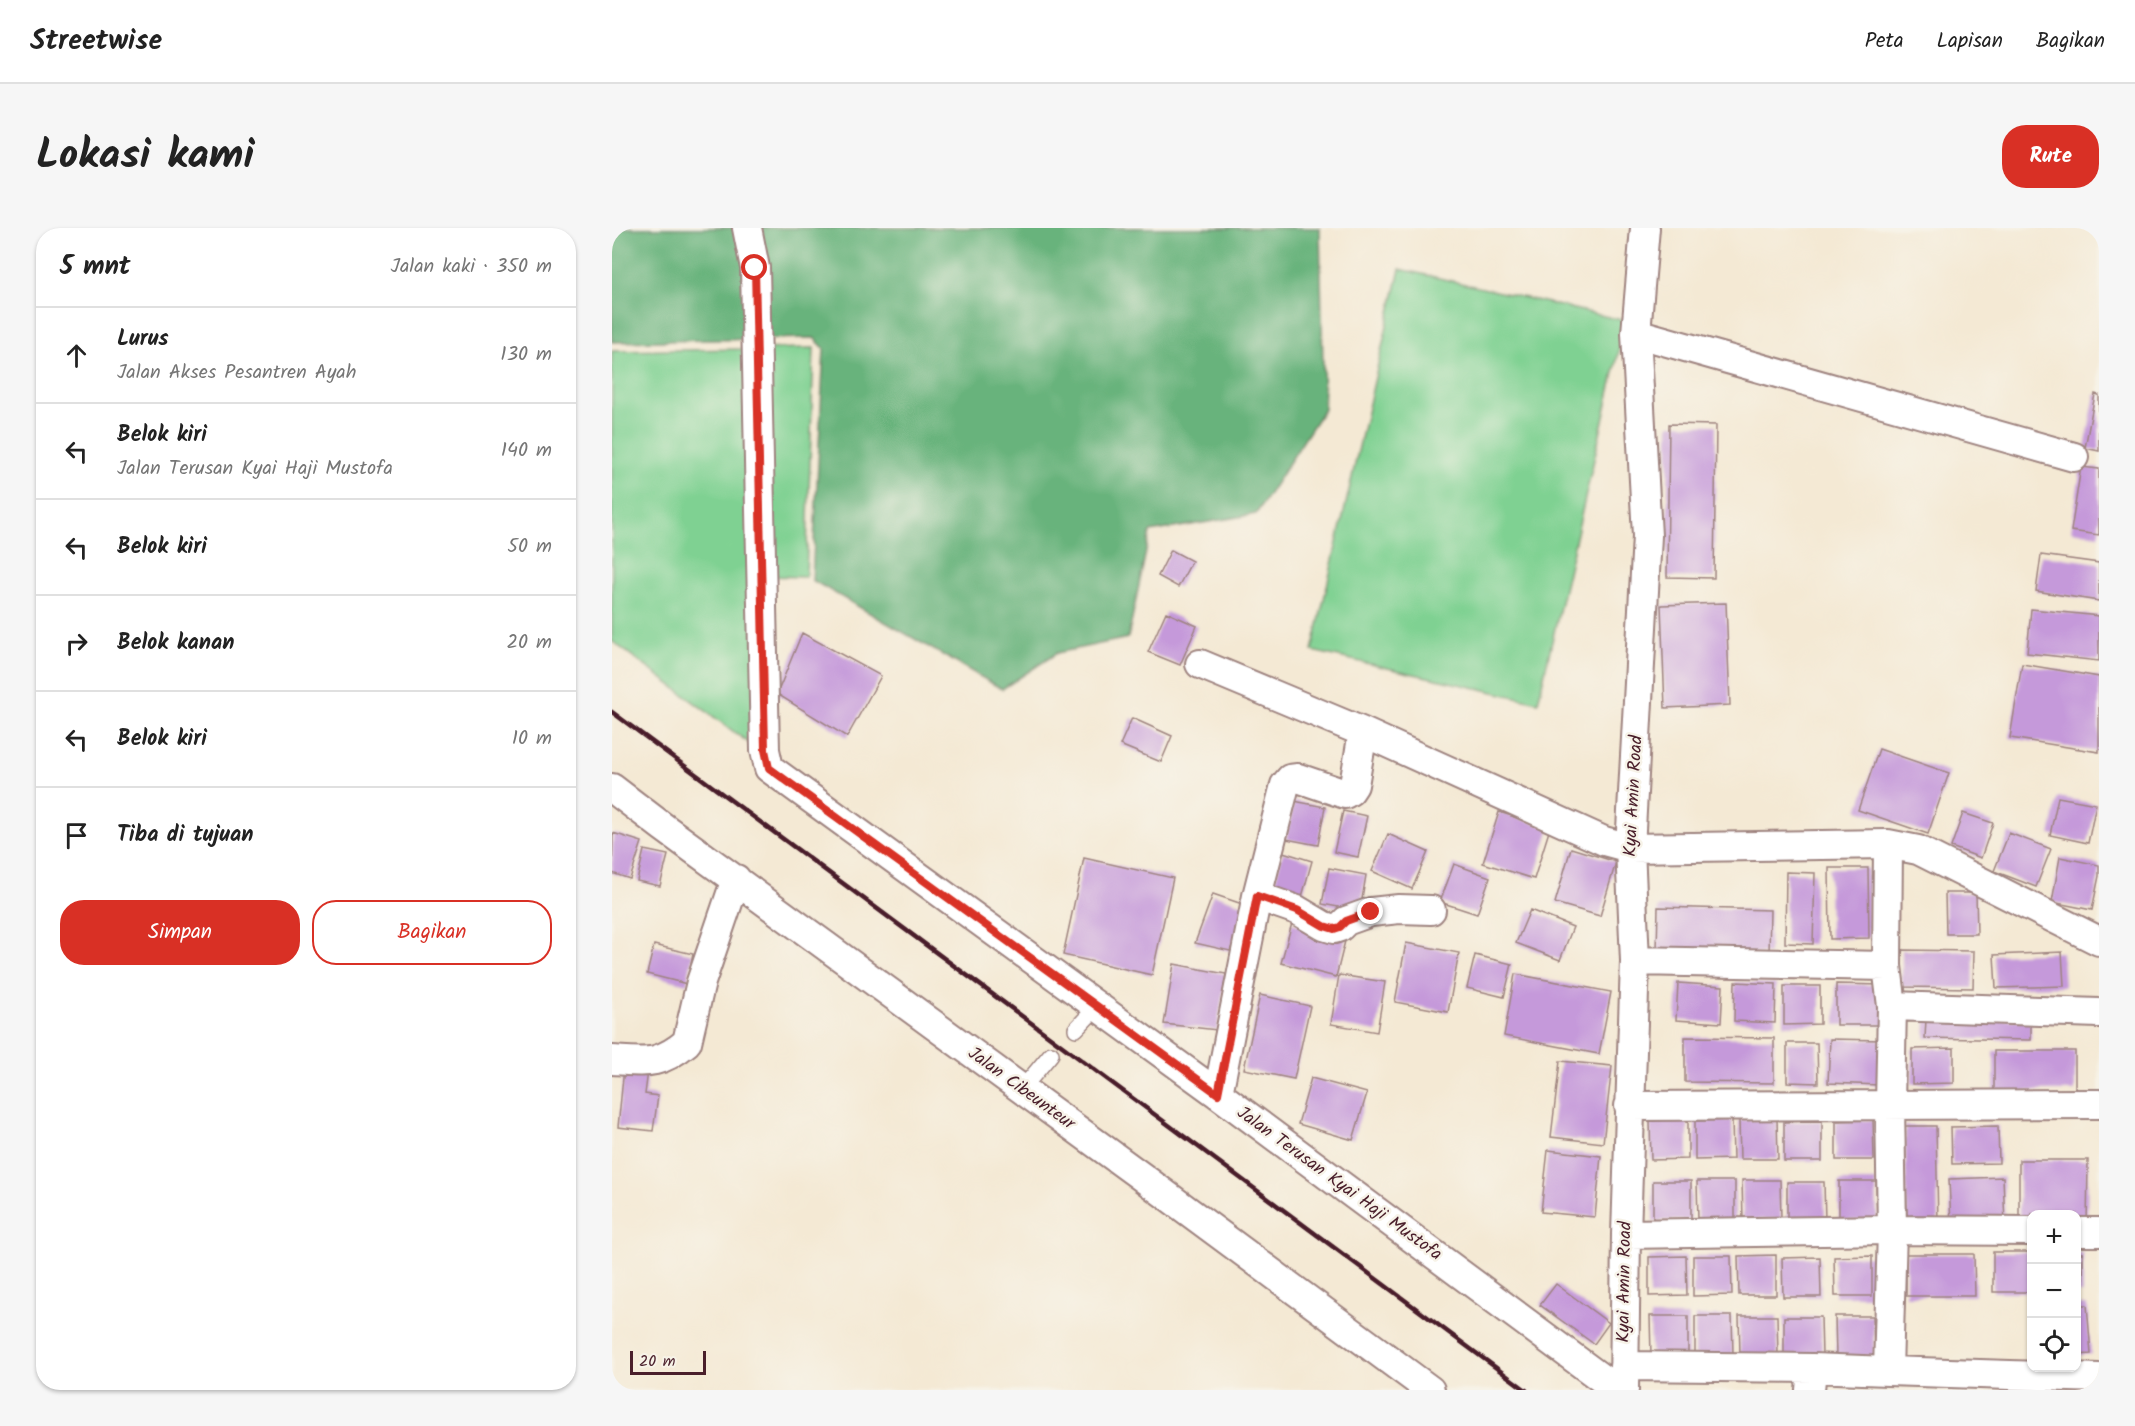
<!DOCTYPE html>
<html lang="id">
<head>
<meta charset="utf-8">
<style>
  :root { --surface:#fff; --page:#f6f6f6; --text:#222; --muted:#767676; --line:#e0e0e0; --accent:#d93025 }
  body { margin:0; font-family:Kalam,sans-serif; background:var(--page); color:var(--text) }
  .controls { position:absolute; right:18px; bottom:18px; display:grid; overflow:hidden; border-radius:12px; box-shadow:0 2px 4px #0004 }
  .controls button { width:54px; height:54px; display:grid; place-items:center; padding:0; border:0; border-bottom:2px solid var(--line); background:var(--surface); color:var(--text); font:30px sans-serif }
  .scale { position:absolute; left:18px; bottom:15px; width:76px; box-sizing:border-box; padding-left:6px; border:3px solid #4a1f2b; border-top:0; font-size:16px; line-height:21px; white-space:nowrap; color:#4a1f2b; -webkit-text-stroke:4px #f7f3e8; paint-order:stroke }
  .stop { position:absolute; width:18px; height:18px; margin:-14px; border:4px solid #d93025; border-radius:50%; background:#fff }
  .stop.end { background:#d93025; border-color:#fff; box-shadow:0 2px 6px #0008 }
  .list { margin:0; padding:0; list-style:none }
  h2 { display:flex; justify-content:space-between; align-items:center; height:78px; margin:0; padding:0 24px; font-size:26px }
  h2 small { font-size:20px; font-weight:400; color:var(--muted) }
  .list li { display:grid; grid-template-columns:39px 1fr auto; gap:18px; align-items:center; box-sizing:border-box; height:96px; padding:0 24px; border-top:2px solid var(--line) }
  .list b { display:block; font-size:22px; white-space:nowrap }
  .list p { margin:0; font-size:20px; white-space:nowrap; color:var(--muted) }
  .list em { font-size:20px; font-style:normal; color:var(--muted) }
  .actions { display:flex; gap:12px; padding:18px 24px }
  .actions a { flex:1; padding:14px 0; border:2px solid var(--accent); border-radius:24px; text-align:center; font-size:21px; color:var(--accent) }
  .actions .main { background:var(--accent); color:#fff }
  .icon { flex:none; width:33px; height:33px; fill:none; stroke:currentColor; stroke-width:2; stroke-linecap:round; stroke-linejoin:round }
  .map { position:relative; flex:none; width:1487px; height:1162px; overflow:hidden; border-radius:24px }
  header { display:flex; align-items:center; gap:36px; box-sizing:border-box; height:84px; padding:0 30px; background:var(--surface); border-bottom:2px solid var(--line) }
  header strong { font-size:28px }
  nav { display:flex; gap:33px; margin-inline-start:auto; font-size:21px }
  .intro { display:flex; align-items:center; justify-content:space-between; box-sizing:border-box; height:144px; padding:0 36px }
  h1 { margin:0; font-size:42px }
  .button { padding:15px 27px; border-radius:24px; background:var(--accent); color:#fff; font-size:21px; font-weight:700 }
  main { display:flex; gap:36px; padding:0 36px }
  aside { flex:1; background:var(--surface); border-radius:24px; box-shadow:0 2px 4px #0004 }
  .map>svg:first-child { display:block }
  .green { fill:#7fd192; stroke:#64785e; stroke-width:1.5 }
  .forest { fill:#67b37c; stroke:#586954; stroke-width:1.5 }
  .building { fill:#c599da }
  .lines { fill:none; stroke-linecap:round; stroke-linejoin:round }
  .lane-casing { stroke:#9f8480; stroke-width:18 }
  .street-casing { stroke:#9f8480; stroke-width:32 }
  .lane { stroke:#fff; stroke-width:15 }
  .street { stroke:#fff; stroke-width:28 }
  .rail { stroke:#4a1f2b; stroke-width:4.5 }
  .route { stroke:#d93025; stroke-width:8 }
  .labels { text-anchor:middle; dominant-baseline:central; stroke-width:5; stroke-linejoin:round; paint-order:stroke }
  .street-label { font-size:18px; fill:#4a1f2b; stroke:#f7f3e8 }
</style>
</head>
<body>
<header>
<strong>Streetwise</strong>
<nav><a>Peta</a><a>Lapisan</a><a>Bagikan</a></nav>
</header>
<div class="intro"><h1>Lokasi kami</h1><a class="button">Rute</a></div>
<main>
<aside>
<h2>5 mnt<small>Jalan kaki · 350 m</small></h2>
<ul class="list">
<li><svg class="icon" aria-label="ahead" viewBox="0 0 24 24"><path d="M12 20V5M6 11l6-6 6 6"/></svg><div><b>Lurus</b><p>Jalan Akses Pesantren Ayah</p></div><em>130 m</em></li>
<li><svg class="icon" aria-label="left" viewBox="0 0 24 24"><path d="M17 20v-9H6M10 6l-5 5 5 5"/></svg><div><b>Belok kiri</b><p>Jalan Terusan Kyai Haji Mustofa</p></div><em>140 m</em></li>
<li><svg class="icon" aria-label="left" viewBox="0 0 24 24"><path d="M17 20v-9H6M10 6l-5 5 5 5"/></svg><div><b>Belok kiri</b></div><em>50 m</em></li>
<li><svg class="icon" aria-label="right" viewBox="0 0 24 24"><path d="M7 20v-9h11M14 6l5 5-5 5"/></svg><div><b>Belok kanan</b></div><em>20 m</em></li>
<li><svg class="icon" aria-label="left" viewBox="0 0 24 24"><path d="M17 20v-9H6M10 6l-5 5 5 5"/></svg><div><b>Belok kiri</b></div><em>10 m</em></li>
<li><svg class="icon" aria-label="arrive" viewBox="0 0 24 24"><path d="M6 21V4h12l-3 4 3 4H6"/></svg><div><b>Tiba di tujuan</b></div></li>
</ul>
<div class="actions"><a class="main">Simpan</a><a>Bagikan</a></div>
</aside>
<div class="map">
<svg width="1487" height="1162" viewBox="0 0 1487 1162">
  <rect width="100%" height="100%" fill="#f7f3e8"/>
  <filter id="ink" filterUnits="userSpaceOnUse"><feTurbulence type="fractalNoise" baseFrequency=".0167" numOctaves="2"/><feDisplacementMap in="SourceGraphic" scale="12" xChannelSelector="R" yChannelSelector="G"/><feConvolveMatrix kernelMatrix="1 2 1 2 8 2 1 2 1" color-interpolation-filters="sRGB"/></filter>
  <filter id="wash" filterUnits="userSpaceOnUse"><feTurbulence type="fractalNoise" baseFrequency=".008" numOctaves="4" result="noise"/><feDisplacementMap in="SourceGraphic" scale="24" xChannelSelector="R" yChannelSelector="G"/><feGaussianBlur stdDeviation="1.35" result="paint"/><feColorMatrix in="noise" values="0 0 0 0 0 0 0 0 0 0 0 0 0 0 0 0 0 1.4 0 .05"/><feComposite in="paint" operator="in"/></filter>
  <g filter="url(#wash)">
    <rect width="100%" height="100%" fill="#f4e9d4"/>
    <path class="green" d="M788,41L1014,93L926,474L700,423Z
      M202,120L194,349L151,348L141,518L0,413V123Z"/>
    <path class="forest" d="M0,0H708L712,181L644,286L538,304L516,410L445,425L390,461L200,352L212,120L202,110L0,114Z"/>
    <g id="blocks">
      <path class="building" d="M1483,166L1487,167V223L1473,220Z
        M1057,196L1104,197L1102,350L1055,349Z
        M1469,239L1487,241V307L1459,303Z
        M559,322L580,333L566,359L546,348Z
        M1429,327L1487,335V373L1424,363Z
        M1114,375L1118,477L1053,480L1049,377Z
        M1419,381L1487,388V433L1415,425Z
        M554,384L585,398L568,437L536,424Z
        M190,405L269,448L235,509L165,466Z
        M1410,436L1487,449V524L1398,510Z
        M520,490L560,508L549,534L508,517Z
        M1267,521L1337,545L1316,606L1246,582Z
        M1446,569L1484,576L1476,615L1438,607Z
        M682,573L713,579L706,617L674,611Z
        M731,583L755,588L746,629L722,624Z
        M887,584L938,600L922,651L871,635Z
        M1351,585L1381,595L1369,630L1339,619Z
        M1,605L30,614L18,651L0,645Z
        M1397,605L1439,621L1424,659L1382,643Z
        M776,606L816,624L800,661L760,643Z
        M959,620L1004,634L988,688L943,675Z
        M32,622L56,627L48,658L25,653Z
        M671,624L700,633L688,676L659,668Z
        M1448,629L1487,637V648L1480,682L1440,674Z
        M472,630L561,650L540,747L451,727Z
        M842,636L878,649L865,686L828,674Z
        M717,640L754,647L748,683L710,676Z
        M1217,640H1256L1257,710L1218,711Z
        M1174,644L1203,645L1201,716L1173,715Z
        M1333,665H1364L1365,706H1334Z
        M601,666L636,678L618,723L583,715Z
        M1046,679L1158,682L1157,726L1045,723Z
        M918,682L961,699L948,732L904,715Z
        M680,695L734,709L724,749L669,735Z
        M794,715L847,725L836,784L783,774Z
        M42,717L81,726L75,756L35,746Z
        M1290,722L1362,723L1361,760L1290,759Z
        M1450,724L1452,758L1384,760L1382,727Z
        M863,727L900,736L892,769L855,760Z
        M562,736L614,746L605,802L552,796Z
        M903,746L999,764L987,826L892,808Z
        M727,747L773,754L765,804L719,796Z
        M1123,754L1164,756L1163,795L1122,793Z
        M1066,755L1111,758L1109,795L1064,792Z
        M1224,756L1273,757V797H1224Z
        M1172,758H1208V796L1172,797Z
        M648,767L698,778L682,851L632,841Z
        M1314,791L1419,792V812L1313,810Z
        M1073,809L1162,810V855L1073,854Z
        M1218,811L1270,812L1268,857L1216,855Z
        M1175,815H1205L1206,855L1175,854Z
        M1342,820V855L1300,856V821Z
        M1382,823H1463V863H1382Z
        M948,833L1000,838L991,915L939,909Z
        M12,840L36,843L33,866L46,868L41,903L6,899Z
        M699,850L755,865L741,912L686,896Z
        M1165,891L1166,931H1128L1127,892Z
        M1076,892V931L1039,932L1038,893Z
        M1120,892L1121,931L1083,932V893Z
        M1261,892L1262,932H1224V893Z
        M1210,893V933H1172V894Z
        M1293,898H1324L1326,996H1295Z
        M1386,898L1387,935L1340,936L1339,899Z
        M936,922L989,928L983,989L929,984Z
        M1407,932H1476L1475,998H1464V986H1420V998L1407,997Z
        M1391,949L1393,996L1339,997L1337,951Z
        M1130,952H1168L1169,991L1131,992Z
        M1041,953H1079V992L1041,993Z
        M1085,953H1123V992H1086Z
        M1227,953H1264L1265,992L1227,993Z
        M1175,954H1212L1213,993L1175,994Z
        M1381,1024H1420V1064H1381Z
        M1464,1025H1471V1065H1464Z
        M1294,1026H1362L1363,1068H1294Z
        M1164,1027V1067H1127L1126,1028Z
        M1074,1028L1075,1067L1037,1068V1029Z
        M1081,1028H1119L1120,1067L1081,1068Z
        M1260,1028V1068H1223L1222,1029Z
        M1208,1029L1209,1069H1171L1170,1030Z
        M944,1056L997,1095L982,1116L928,1077Z
        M1464,1077H1475L1479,1126L1464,1127Z
        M1038,1088H1076V1128H1039Z
        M1083,1088H1120L1121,1127L1083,1128Z
        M1127,1088H1165L1166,1127H1128Z
        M1223,1088H1261L1262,1128H1224Z
        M1172,1089H1209L1210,1128L1172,1129Z"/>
    </g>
  </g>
  <g filter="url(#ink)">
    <use href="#blocks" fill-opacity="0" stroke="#9f8480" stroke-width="1.5"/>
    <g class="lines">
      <defs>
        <path id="lane" d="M464,801L485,779
          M410,861L439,826"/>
        <path id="street" d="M135,0L143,40L153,522L157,540L606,866L1005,1162
          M1024,105L1462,229
          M588,436L751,504L992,613L1018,620L1276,616L1306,622L1487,713
          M0,560L51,599L530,949L818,1162
          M645,668L685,682L712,698L722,701L728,699L734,693L759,684L787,681L819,682
          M1023,733L1275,738L1280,778L1278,877L1280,1002L1276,1143L1200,1140L1198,1162
          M1275,738L1276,616
          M1280,778L1487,785
          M0,832C33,834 47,838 75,814L89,754L124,651
          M606,866L645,668L673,557L678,551L686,550L733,566L738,563L742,557L751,504
          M1017,878L1487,876
          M1464,1004H1487
          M1014,1006L1280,1002L1420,1003
          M1012,1138L1200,1140
          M1276,1143L1487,1150
          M1012,1162L1014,1006L1023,733L1018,620L1035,308L1024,105L1033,0"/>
      </defs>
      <use href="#lane" class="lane-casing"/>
      <use href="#street" class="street-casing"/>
      <use href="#lane" class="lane"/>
      <use href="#street" class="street"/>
      <path class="rail" d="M0,484L914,1162"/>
    </g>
  </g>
  <g class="lines" filter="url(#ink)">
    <path class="route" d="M143,40L153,522L157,540L606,866L645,668L685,682L712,698L722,701L728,699L734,693L759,684"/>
  </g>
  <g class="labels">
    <g class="street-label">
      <text transform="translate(1022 568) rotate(-87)">Kyai Amin Road</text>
      <text transform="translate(409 861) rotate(36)">Jalan Cibeunteur</text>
      <text transform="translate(727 956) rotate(36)">Jalan Terusan Kyai Haji Mustofa</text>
      <text transform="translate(1013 1054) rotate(-89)">Kyai Amin Road</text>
    </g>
  </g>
</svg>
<div class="controls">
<button>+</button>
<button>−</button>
<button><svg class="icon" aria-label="locate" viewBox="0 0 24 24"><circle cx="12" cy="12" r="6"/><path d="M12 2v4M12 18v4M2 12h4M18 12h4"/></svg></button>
</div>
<div class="scale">20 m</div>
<div class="stop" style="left:143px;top:40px"></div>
<div class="stop end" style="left:759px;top:684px"></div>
</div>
</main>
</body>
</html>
